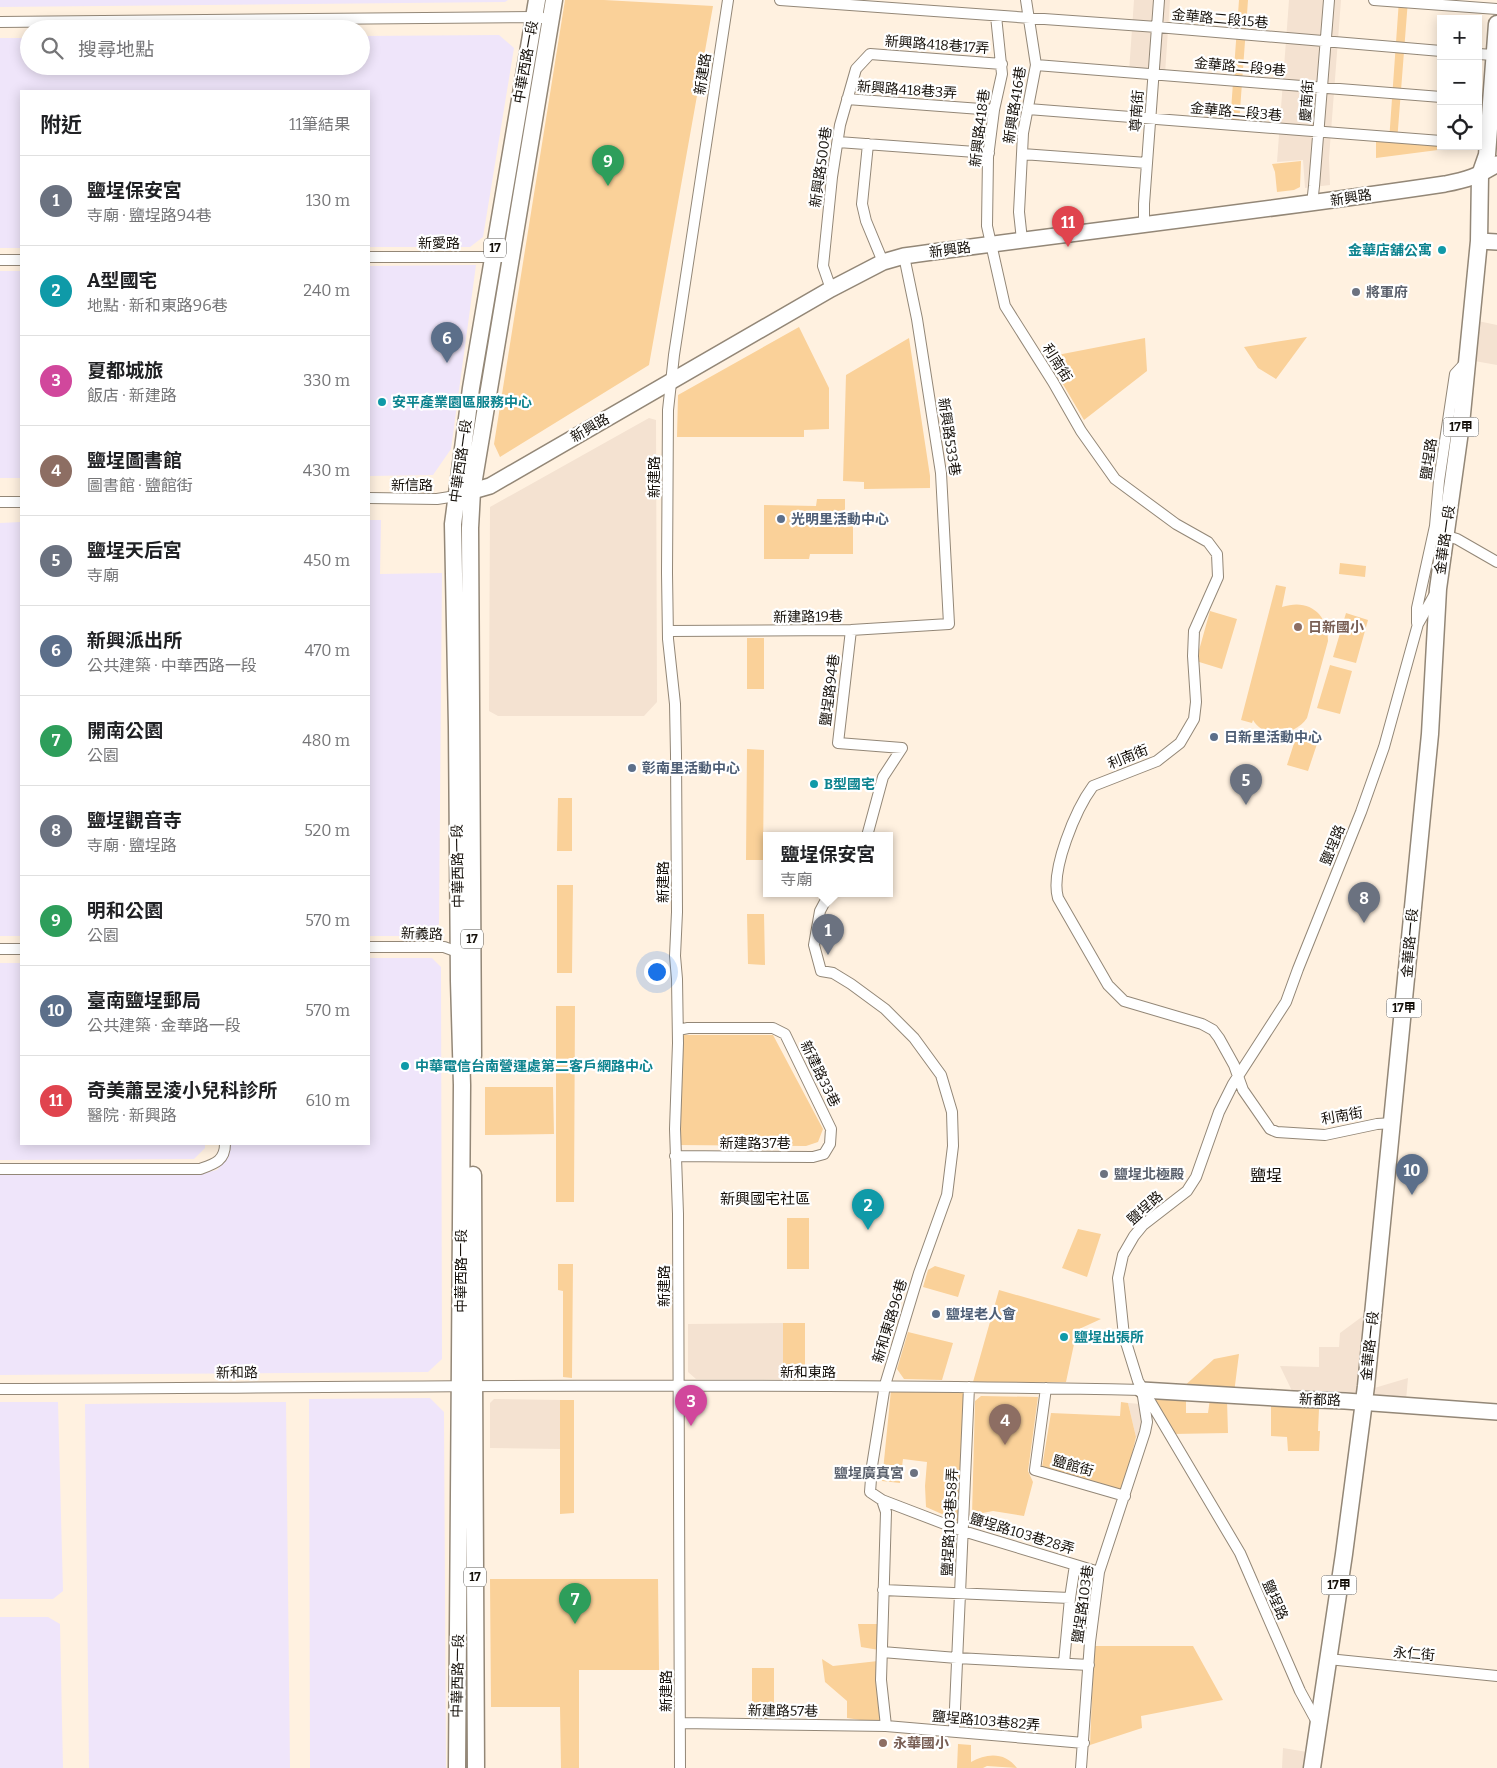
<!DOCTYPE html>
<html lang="zh-TW">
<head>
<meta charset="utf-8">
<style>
  :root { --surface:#fff; --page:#f6f6f6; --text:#202124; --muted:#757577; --line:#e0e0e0; --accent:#73771f }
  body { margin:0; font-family:Bitter,"Noto Sans TC",serif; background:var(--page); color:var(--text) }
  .controls { position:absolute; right:15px; top:15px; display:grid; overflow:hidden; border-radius:0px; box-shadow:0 2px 12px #0003 }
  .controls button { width:45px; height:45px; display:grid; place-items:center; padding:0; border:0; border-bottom:1px solid var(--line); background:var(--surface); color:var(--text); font:25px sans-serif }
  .you { position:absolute; left:656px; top:971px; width:18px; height:18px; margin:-12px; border:4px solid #fff; border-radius:50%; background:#1a73e8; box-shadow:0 0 0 8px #1a73e833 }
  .badge { display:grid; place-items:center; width:32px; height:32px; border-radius:50%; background:var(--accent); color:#fff; font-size:16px; font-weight:700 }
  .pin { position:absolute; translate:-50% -41px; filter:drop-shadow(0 1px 2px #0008) }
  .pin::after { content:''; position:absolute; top:26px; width:18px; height:15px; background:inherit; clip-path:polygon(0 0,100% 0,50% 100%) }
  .popup { position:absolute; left:763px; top:832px; width:130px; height:65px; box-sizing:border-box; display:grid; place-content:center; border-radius:0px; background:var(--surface); filter:drop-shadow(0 1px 4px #0005); font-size:16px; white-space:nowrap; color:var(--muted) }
  .popup b { font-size:19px; color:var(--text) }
  .popup::after { content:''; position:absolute; left:50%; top:100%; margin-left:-10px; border:10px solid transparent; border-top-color:var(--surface) }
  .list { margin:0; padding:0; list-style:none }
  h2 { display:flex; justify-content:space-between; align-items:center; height:65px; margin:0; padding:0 20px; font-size:21px }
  h2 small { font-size:16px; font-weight:400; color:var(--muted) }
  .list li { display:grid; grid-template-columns:32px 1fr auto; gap:15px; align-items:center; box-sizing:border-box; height:90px; padding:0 20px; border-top:1px solid var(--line) }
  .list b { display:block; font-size:19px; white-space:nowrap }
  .list p { margin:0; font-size:16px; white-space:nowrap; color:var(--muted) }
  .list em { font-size:16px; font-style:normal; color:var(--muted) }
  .icon { flex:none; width:28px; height:28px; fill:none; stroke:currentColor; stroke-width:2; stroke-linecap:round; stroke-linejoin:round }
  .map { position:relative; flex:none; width:1497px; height:1768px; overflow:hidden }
  .search { position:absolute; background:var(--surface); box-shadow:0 2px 12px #0003; left:20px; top:20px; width:350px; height:55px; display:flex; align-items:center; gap:12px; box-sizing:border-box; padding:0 18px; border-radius:28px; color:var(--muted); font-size:19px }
  .panel { position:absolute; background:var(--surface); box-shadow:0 2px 12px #0003; left:20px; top:90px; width:350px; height:1055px; border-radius:0px }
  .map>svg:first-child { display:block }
  .commercial { fill:#f4e2d1 }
  .industrial { fill:#efe5fa }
  .green { fill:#fad199 }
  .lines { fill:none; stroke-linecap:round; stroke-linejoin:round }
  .street-casing { stroke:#938777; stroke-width:12 }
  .secondary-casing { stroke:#938777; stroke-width:18 }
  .primary-casing { stroke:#938777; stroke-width:19 }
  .street { stroke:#fff; stroke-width:10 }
  .secondary { stroke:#fff; stroke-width:15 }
  .primary { stroke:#fff; stroke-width:16 }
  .culture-dot { fill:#0f9aa8; stroke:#fff; stroke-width:2 }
  .worship-dot { fill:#6b7280; stroke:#fff; stroke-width:2 }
  .service-dot { fill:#5c6f8a; stroke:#fff; stroke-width:2 }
  .education-dot { fill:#8d6e63; stroke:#fff; stroke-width:2 }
  .labels { text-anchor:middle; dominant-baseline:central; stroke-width:4.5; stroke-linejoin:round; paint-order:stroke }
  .shield { fill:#fff; stroke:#5b5854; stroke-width:1 }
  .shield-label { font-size:12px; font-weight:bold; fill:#15100a }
  .street-label { font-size:14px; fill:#15100a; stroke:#fff }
  .culture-label { font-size:14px; font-weight:bold; fill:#0d838f; stroke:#fff; text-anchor:start }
  .worship-label { font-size:14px; font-weight:bold; fill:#5b616d; stroke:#fff; text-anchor:start }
  .service-label { font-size:14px; font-weight:bold; fill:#4e5e75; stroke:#fff; text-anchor:start }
  .education-label { font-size:14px; font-weight:bold; fill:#785e54; stroke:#fff; text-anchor:start }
  .neighbourhood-label { font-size:15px; fill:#15100a; stroke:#fff }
  .quarter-label { font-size:16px; fill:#15100a; stroke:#fff }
</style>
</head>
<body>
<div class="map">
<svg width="1497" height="1768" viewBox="0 0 1497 1768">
  <rect width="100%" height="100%" fill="#fff1e0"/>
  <path class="commercial" d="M1134,0H1170L1165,74L1129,72Z
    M1289,0H1341L1329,158L1330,185L1305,188L1303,160L1277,162Z
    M1473,320L1497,325V365L1469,360Z
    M649,418L656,420L657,702L644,716H498L489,711L490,507Z
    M1363,1316L1358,1396L1293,1393L1280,1366L1319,1367V1347H1339L1340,1333Z
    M783,1323V1379H696L688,1372V1324Z
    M1408,1378L1406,1400L1370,1397L1371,1389Z
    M494,1399L560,1400V1449L490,1448V1403Z
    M1128,1403L1141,1404L1145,1422L1141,1435L1136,1437Z
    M1283,1748L1307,1752L1305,1768H1282Z"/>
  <path class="industrial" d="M0,0H508L505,2L0,7Z
    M499,35L514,48L483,237L470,247H369V91H21V248H0V38H29V66H361V36Z
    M476,265L451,449L433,475L369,476V266Z
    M0,271H21V478H0Z
    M369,520H381L380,574L442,573L439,924L425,936H369Z
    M21,522V936H0V523Z
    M369,958H432L441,967L442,1359L428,1372L0,1375V1175L200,1174L217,1170L227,1159L228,1144H369Z
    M0,963H21V1144H205V1148L194,1159L0,1160Z
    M430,1398L444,1412L446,1768H310L309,1399Z
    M0,1402H58L63,1591L53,1599H0Z
    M286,1402L290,1768H89L85,1404Z
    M0,1617H48L60,1624L63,1768H0Z"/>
  <path class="green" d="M565,0H604L713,6L649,365L500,457L494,444Z
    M1239,0H1248L1239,124H1230Z
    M1399,0H1408L1397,142L1461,147L1376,158V141H1389Z
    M1301,161L1300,187L1294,190L1277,192L1275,172L1272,164Z
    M799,327L829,388V429L804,430V437H677L678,395Z
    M1307,337L1276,379L1258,368L1244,347Z
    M909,338L930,476V488L864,489V482L843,481L846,375Z
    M1145,338L1147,371L1084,420L1047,357Z
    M817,499H845V524H853V554H810L809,559H764V505L816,506Z
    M1340,563L1366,566L1365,577L1339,574Z
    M1276,585L1286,587L1282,607C1308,598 1328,613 1328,641L1307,718C1295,736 1265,740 1253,720L1252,723L1241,720Z
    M1210,611L1237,619L1222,669L1196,661Z
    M1346,613L1368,620L1356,663L1333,657Z
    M747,638H764V689H747Z
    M1330,665L1352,671L1340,714L1317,708Z
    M1299,728L1320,735L1308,771L1287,765Z
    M747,749L764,750L763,860H746Z
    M558,798H572V851H557Z
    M557,885H573L572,973H557Z
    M747,914H764L765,965L748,964Z
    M556,1006H575L574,1202H556Z
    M680,1035H773L823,1129L818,1142L806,1146L678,1145Z
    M485,1087H553L554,1134L485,1135Z
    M787,1218H809V1269H787Z
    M1078,1229L1101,1234L1087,1277L1062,1268Z
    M558,1264H573L572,1378L563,1377V1291L558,1290Z
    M935,1266L965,1275L958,1297L923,1287L928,1270Z
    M999,1290L1101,1319L1077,1330L1066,1382H973Z
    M783,1323H805V1379H783Z
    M908,1332L953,1343L942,1380L904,1379L897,1369Z
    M1239,1354L1234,1393L1181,1389L1214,1359Z
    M891,1390H967L960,1522L926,1507L925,1486L927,1462L903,1459L900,1483L882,1481Z
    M981,1396L1038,1397L1028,1471L1033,1482L1024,1516L993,1511L972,1515L975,1401Z
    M1154,1397L1186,1399V1413H1208L1210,1399L1227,1400L1228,1433L1173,1434Z
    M560,1400H574V1513L560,1514Z
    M1121,1402L1128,1403L1136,1437L1123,1493L1042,1467L1051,1413L1120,1416Z
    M1271,1404L1319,1409L1318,1431H1320L1319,1451H1288L1287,1437L1271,1436Z
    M490,1579H658L659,1670H579V1768H561L560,1707H491Z
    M858,1624H879V1650L861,1647Z
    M1094,1646H1193L1223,1700L1141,1716L1142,1728L1090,1745Z
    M822,1659L833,1666L878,1661L881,1723L847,1718V1701L825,1682Z
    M752,1668H774V1719H752Z
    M958,1744L971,1745V1762C987,1753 1005,1752 1017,1768L987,1766L983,1768H957Z"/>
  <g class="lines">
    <defs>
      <path id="street" d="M780,0L1157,27L1441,51
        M1374,0L1497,9
        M996,16L1002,74L994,110L988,157L987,226L1005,306L1053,382L1081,431L1115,479L1176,524L1208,542L1217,554L1218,577L1194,631L1193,656L1196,702L1194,719L1180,743L1157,761L1093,786C1076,809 1050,870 1058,898L1108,985L1124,1001L1202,1024L1213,1030L1219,1038L1234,1065L1243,1090L1270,1129L1277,1132L1325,1135L1377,1124L1393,1123
        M0,22L533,17L551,19
        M1478,54L1494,55
        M1036,65L1441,97
        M847,99L994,110
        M1028,109L1441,141
        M838,142L989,153
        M868,144L862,204L866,221L883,262
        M1022,154L1147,163
        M1312,204L1314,186L1329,0
        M1144,225V204L1159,0
        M1022,240L1019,212L1022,154L1023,133L1036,65L1026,0
        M369,257H510
        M0,260H21
        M831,289L823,266L832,177L840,125L856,69L870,54L1002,64
        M369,498L437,499L456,496
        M0,502H21
        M1440,534L1457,539L1497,562
        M1417,623V608L1435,526L1439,481L1455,374L1467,361
        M851,630L838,743L902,748L883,777L867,836
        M668,631L851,630L949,624L941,473L917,319L904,256
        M829,894L820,911L814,945L821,971L833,973L851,984L885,1009L914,1038L941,1075L952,1112L953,1146L947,1195L919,1273L885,1385L872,1466L870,1492L882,1500L963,1531L1099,1572
        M369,947H444L463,954
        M0,949H21
        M675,1156L813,1157L824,1154L830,1144L831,1129L785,1034L773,1028H688L678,1030
        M0,1169H200C214,1164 225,1161 225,1144
        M1046,1388L1035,1470L1125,1496
        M0,1389C381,1387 762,1382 1142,1390L1147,1422L1145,1432L1099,1572L1090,1642L1081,1768
        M882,1500L886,1512L881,1680L886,1726
        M883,1590L1070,1598
        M882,1652L957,1658L1089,1665
        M1328,1659L1497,1676
        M1064,1663L1070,1598L1075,1565
        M680,1723L886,1726L1084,1743
        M1318,1724L1300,1691L1240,1553L1138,1381L1124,1336L1118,1278L1123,1255L1134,1236L1143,1225L1187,1191L1196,1177L1219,1112L1233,1084L1286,1002L1298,969L1361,812L1384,747L1418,624L1436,592
        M954,1731L969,1387
        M680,1768L678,1214L675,1129L678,1043L677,979L675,956L677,912L676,755L675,704L668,639L667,573L668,410L674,355L728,0"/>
      <path id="secondary" d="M1479,241L1497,242
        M462,494L490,486L831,289L883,262L904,256C1084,231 1265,211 1445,184C1466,180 1479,176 1497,164
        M1142,1390L1293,1399L1345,1401L1497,1412"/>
      <path id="primary" d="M473,1056L470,528L472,491L554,0
        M473,1175L476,1768
        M457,1768L462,1085L459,981L457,727L453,524L471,388L537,0
        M1312,1768L1344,1554L1366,1386L1430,734L1438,589L1461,424L1479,241L1480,175L1487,155L1497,24"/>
    </defs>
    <use href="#street" class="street-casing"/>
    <use href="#secondary" class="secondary-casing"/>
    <use href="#primary" class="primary-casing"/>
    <use href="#street" class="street"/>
    <use href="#secondary" class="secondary"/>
    <use href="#primary" class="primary"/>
  </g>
  <g class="culture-dot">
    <circle cx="1442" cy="250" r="5"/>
    <circle cx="382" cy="402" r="5"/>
    <circle cx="814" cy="784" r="5"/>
    <circle cx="405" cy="1066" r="5"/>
    <circle cx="1064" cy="1337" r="5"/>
  </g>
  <g class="worship-dot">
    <circle cx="1356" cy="292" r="5"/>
    <circle cx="1104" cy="1174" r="5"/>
    <circle cx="914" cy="1473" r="5"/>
  </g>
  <g class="service-dot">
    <circle cx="781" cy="519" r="5"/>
    <circle cx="1214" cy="737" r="5"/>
    <circle cx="632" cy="768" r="5"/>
    <circle cx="936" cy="1314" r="5"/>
  </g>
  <g class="education-dot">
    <circle cx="1298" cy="627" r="5"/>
    <circle cx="883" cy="1743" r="5"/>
  </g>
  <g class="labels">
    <g class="shield">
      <rect x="484" y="238.5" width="22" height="19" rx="4"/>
      <rect x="1443.5" y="417.5" width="35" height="19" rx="4"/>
      <rect x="461" y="929.5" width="22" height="19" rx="4"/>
      <rect x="1386.5" y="998.5" width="35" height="19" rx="4"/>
      <rect x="464" y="1567.5" width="22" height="19" rx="4"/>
      <rect x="1321.5" y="1575.5" width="35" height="19" rx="4"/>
    </g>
    <g class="shield-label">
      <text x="495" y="248">17</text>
      <text x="1461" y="427">17甲</text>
      <text x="472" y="939">17</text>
      <text x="1404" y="1008">17甲</text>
      <text x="475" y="1577">17</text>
      <text x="1339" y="1585">17甲</text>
    </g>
    <g class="street-label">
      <text transform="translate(1220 19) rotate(5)">金華路二段15巷</text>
      <text transform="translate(937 45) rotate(4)">新興路418巷17弄</text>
      <text transform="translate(526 62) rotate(-80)">中華西路一段</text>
      <text transform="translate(1240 67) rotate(5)">金華路二段9巷</text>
      <text transform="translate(703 74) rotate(-81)">新建路</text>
      <text transform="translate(907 90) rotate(4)">新興路418巷3弄</text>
      <text transform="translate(1307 101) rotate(-86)">慶南街</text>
      <text transform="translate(1015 105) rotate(-81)">新興路416巷</text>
      <text transform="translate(1137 111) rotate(-86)">尊南街</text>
      <text transform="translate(1236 112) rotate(5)">金華路二段3巷</text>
      <text transform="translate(980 128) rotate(-83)">新興路418巷</text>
      <text transform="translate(821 167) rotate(-82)">新興路500巷</text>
      <text transform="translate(1351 198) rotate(-9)">新興路</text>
      <text x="439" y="243">新愛路</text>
      <text transform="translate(950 250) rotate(-8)">新興路</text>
      <text transform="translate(1057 363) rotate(58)">利南街</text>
      <text transform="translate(590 428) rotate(-30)">新興路</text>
      <text transform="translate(949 437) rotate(81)">新興路533巷</text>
      <text transform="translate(1429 459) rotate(-82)">鹽埕路</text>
      <text transform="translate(461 461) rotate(-82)">中華西路一段</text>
      <text transform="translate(654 477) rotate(-90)">新建路</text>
      <text x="412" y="485">新信路</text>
      <text transform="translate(1445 540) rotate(-82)">金華路一段</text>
      <text transform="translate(808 617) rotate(-1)">新建路19巷</text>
      <text transform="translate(830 690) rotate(-83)">鹽埕路94巷</text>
      <text transform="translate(1128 757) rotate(-22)">利南街</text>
      <text transform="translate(1333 845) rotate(-68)">鹽埕路</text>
      <text transform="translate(458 866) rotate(-91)">中華西路一段</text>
      <text transform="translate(663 882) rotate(-90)">新建路</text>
      <text transform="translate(422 934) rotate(2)">新義路</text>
      <text transform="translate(1410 943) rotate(-85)">金華路一段</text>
      <text transform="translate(820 1074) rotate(64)">新建路33巷</text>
      <text transform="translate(1342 1116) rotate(-10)">利南街</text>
      <text x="755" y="1143">新建路37巷</text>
      <text transform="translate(1145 1208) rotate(-42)">鹽埕路</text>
      <text transform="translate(461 1271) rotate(-90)">中華西路一段</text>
      <text transform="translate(664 1286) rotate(-90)">新建路</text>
      <text transform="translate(890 1321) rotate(-73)">新和東路96巷</text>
      <text transform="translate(1370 1346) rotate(-84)">金華路一段</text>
      <text x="808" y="1372">新和東路</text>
      <text transform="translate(237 1373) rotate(-1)">新和路</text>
      <text transform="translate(1320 1400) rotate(2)">新都路</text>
      <text transform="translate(1073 1466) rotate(16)">鹽館街</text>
      <text transform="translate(950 1522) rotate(-87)">鹽埕路103巷58弄</text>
      <text transform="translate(1022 1534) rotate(17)">鹽埕路103巷28弄</text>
      <text transform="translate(1275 1600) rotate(66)">鹽埕路</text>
      <text transform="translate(1083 1604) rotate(-82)">鹽埕路103巷</text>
      <text transform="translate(1414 1654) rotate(5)">永仁街</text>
      <text transform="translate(458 1676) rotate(-89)">中華西路一段</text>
      <text transform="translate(666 1691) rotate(-90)">新建路</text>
      <text transform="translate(783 1711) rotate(1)">新建路57巷</text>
      <text transform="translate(986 1721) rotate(5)">鹽埕路103巷82弄</text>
    </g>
    <g class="culture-label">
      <text x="1432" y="250" text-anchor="end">金華店舖公寓</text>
      <text x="392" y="402">安平產業園區服務中心</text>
      <text x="824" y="784">B型國宅</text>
      <text x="415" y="1066">中華電信台南營運處第二客戶網路中心</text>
      <text x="1074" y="1337">鹽埕出張所</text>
    </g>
    <g class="worship-label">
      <text x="1366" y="292">將軍府</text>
      <text x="1114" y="1174">鹽埕北極殿</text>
      <text x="904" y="1473" text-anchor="end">鹽埕廣真宮</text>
    </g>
    <g class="service-label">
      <text x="791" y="519">光明里活動中心</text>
      <text x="1224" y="737">日新里活動中心</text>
      <text x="642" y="768">彰南里活動中心</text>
      <text x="946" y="1314">鹽埕老人會</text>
    </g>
    <g class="education-label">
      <text x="1308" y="627">日新國小</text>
      <text x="893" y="1743">永華國小</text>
    </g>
    <g class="neighbourhood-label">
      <text x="765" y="1199">新興國宅社區</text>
    </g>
    <g class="quarter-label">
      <text x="1266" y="1175">鹽埕</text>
    </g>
  </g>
</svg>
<div class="controls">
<button>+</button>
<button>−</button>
<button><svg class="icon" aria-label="locate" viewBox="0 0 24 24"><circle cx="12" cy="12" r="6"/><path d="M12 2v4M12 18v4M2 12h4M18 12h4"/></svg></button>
</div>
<div class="you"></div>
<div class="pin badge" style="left:828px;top:955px;background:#6b7280">1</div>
<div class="popup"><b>鹽埕保安宮</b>寺廟</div>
<div class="pin badge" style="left:868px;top:1230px;background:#0f9aa8">2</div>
<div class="pin badge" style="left:691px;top:1426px;background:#d1479c">3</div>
<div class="pin badge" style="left:1005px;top:1445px;background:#8d6e63">4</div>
<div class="pin badge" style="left:1246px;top:805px;background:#6b7280">5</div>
<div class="pin badge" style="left:447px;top:363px;background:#5c6f8a">6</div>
<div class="pin badge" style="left:575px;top:1624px;background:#2e9e5b">7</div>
<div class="pin badge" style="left:1364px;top:923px;background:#6b7280">8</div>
<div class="pin badge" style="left:608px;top:186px;background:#2e9e5b">9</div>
<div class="pin badge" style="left:1412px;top:1195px;background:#5c6f8a">10</div>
<div class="pin badge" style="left:1068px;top:247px;background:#e0444e">11</div>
<div class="search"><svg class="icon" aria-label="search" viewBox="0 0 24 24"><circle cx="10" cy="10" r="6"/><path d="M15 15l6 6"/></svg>搜尋地點</div>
<section class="panel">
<h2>附近<small>11筆結果</small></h2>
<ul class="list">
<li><span class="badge" style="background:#6b7280">1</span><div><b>鹽埕保安宮</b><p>寺廟 · 鹽埕路94巷</p></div><em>130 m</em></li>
<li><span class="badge" style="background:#0f9aa8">2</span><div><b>A型國宅</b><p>地點 · 新和東路96巷</p></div><em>240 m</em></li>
<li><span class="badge" style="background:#d1479c">3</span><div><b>夏都城旅</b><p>飯店 · 新建路</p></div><em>330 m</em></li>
<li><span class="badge" style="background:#8d6e63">4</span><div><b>鹽埕圖書館</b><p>圖書館 · 鹽館街</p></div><em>430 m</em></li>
<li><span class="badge" style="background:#6b7280">5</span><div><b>鹽埕天后宮</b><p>寺廟</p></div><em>450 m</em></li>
<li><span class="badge" style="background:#5c6f8a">6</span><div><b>新興派出所</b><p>公共建築 · 中華西路一段</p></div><em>470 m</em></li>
<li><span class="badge" style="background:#2e9e5b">7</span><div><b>開南公園</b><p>公園</p></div><em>480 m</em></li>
<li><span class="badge" style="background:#6b7280">8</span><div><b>鹽埕觀音寺</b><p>寺廟 · 鹽埕路</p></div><em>520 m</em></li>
<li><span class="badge" style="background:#2e9e5b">9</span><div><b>明和公園</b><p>公園</p></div><em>570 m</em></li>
<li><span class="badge" style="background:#5c6f8a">10</span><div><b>臺南鹽埕郵局</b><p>公共建築 · 金華路一段</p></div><em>570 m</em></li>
<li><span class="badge" style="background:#e0444e">11</span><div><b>奇美蕭昱淩小兒科診所</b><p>醫院 · 新興路</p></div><em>610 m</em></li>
</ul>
</section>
</div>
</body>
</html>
